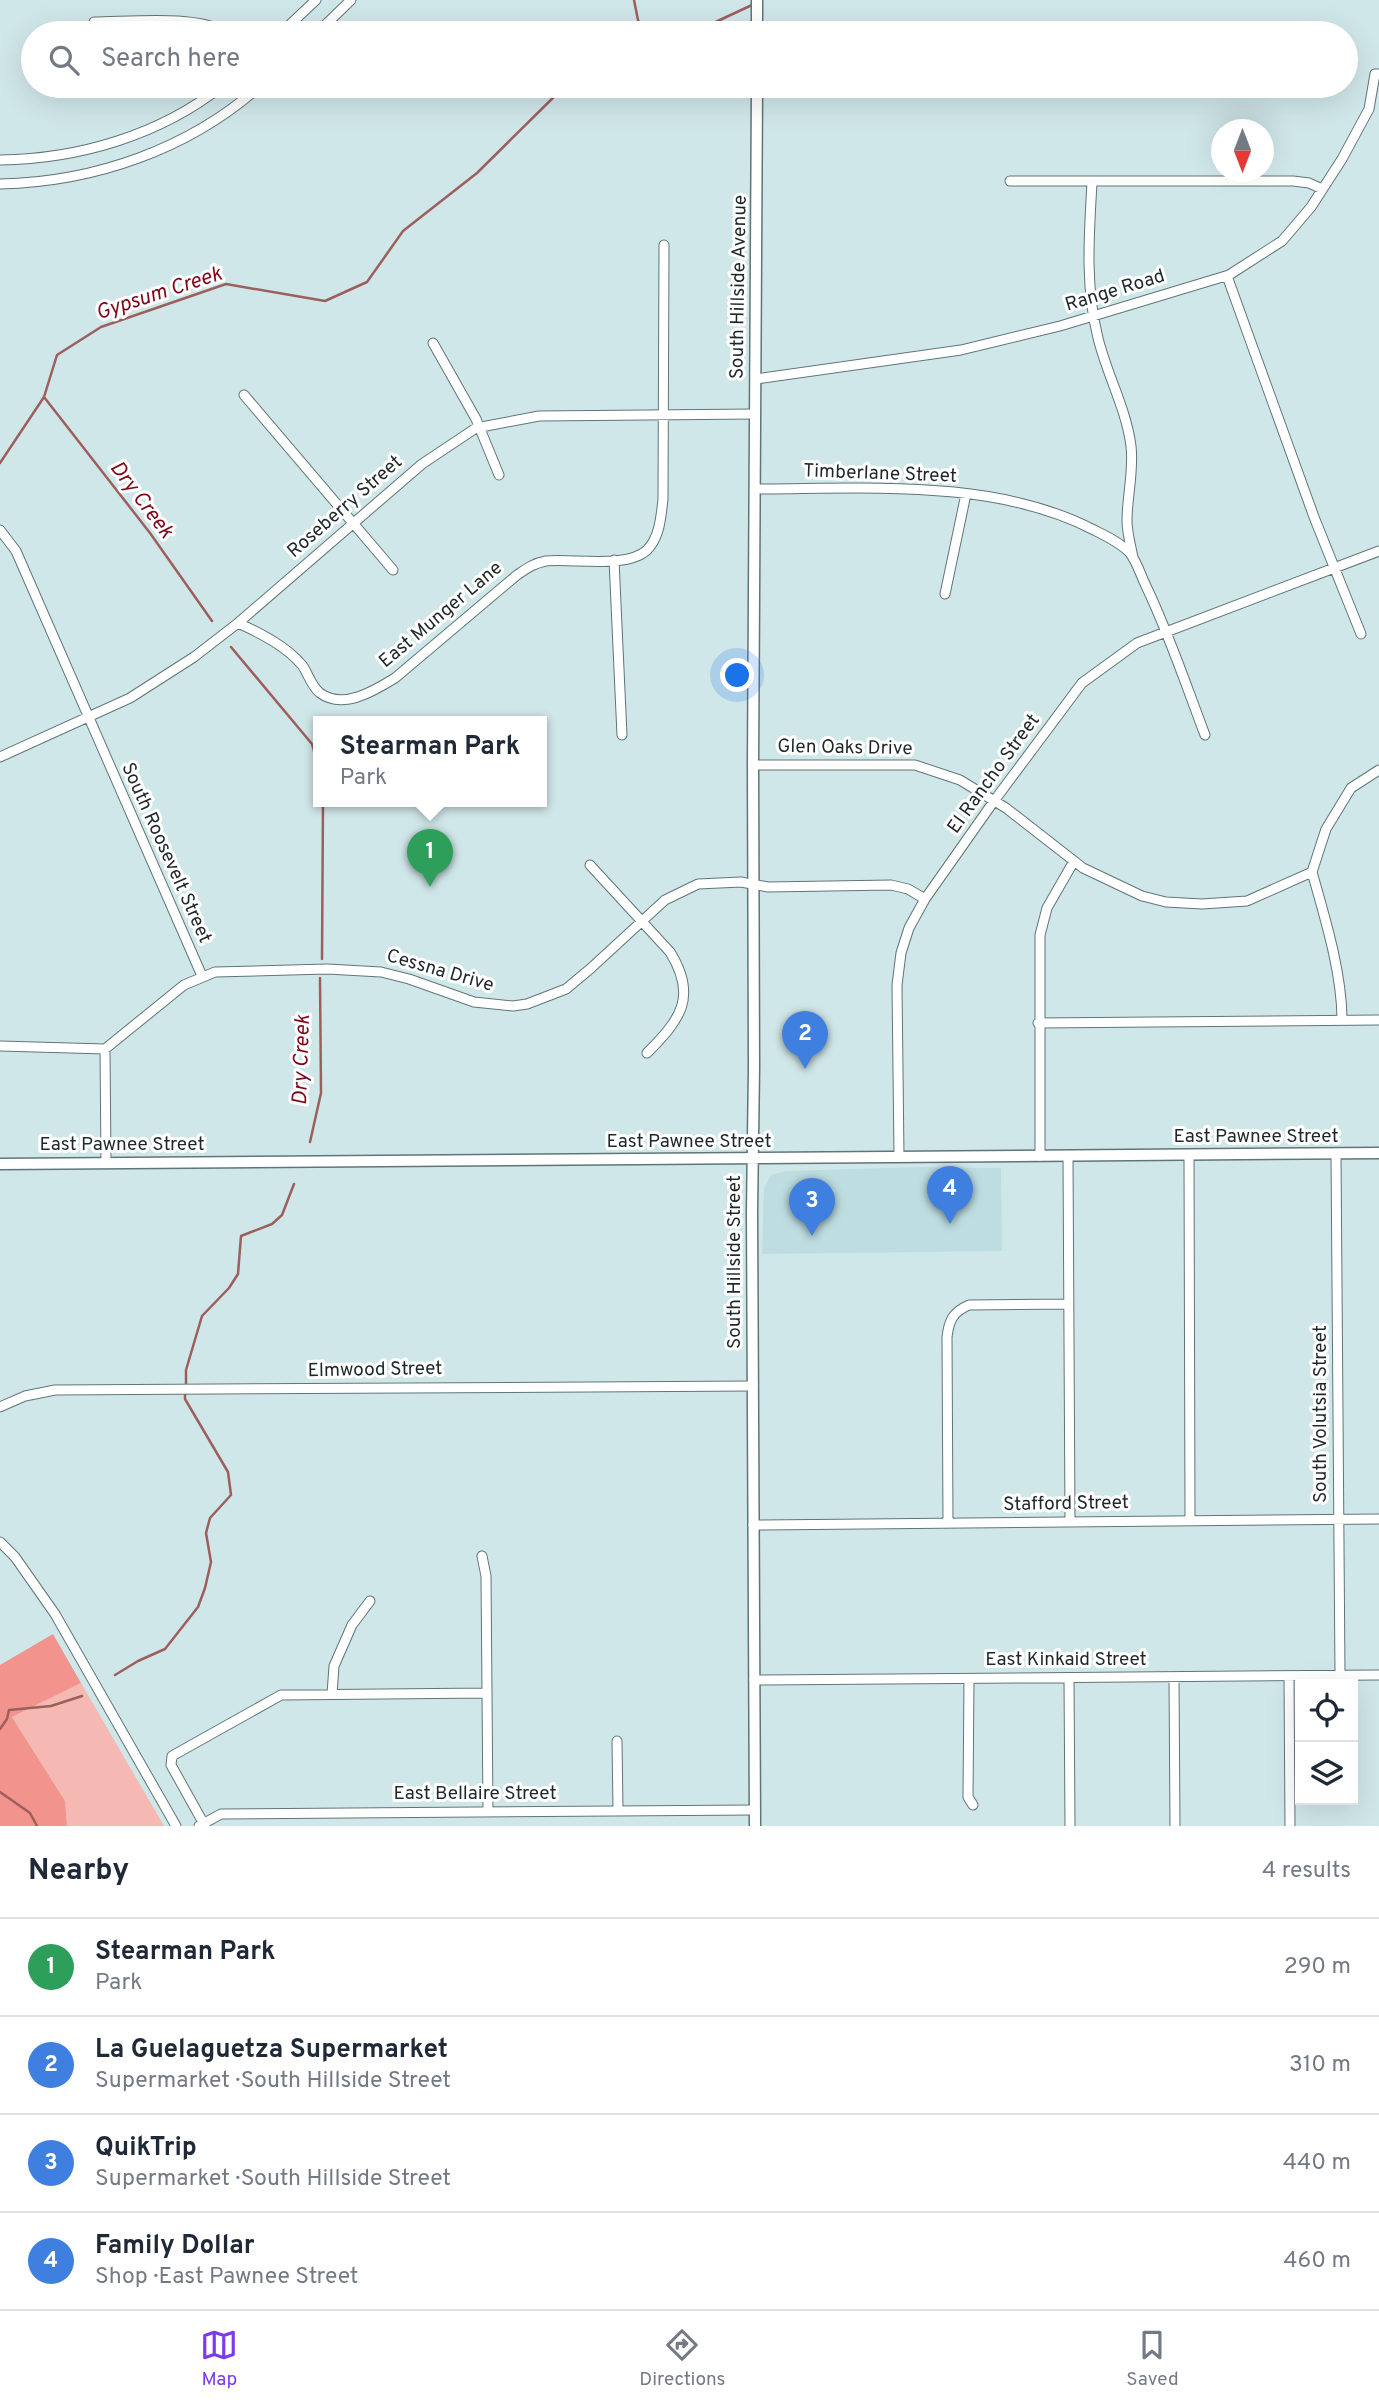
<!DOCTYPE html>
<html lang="en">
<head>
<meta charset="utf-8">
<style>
  :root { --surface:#fff; --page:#f2f2f3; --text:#1f2937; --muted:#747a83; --line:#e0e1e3; --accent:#7c3aed }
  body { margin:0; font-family:Overpass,sans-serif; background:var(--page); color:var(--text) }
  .controls { position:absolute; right:21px; bottom:21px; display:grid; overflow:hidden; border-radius:0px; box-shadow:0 7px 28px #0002 }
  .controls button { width:63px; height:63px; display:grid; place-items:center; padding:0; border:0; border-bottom:2px solid var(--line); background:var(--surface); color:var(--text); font:35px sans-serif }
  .compass { position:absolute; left:1211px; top:119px; width:63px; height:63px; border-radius:50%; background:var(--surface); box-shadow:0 7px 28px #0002; rotate:180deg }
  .you { position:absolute; left:738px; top:676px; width:24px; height:24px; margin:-18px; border:5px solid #fff; border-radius:50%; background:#1a73e8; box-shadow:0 0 0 10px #1a73e833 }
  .badge { display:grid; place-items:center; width:46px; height:46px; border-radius:50%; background:var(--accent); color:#fff; font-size:23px; font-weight:700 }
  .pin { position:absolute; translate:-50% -58px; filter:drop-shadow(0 2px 4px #0008) }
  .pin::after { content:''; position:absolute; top:37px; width:24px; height:21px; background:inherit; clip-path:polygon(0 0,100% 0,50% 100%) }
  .popup { position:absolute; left:313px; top:716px; width:234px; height:91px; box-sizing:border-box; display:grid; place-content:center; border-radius:0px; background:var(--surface); filter:drop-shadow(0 2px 5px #0005); font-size:23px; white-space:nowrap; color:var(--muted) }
  .popup b { font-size:26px; color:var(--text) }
  .popup::after { content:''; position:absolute; left:50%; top:100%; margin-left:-14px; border:14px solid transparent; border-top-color:var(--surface) }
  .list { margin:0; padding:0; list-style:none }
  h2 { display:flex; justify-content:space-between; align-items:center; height:91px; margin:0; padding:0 28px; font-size:30px }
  h2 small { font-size:23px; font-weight:400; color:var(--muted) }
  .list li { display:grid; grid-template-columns:46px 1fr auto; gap:21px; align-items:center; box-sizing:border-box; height:98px; padding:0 28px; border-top:2px solid var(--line) }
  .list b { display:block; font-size:26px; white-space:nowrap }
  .list p { margin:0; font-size:23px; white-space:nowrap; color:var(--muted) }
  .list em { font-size:23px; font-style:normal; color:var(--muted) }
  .icon { flex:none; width:38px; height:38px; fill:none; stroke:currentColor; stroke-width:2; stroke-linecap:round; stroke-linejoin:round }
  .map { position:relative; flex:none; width:1379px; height:1826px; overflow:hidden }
  .search { position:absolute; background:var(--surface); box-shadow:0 7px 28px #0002; left:21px; right:21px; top:21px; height:77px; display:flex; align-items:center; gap:18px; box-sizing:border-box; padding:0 24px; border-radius:38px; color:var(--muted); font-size:26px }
  .sheet { height:483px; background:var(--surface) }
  nav { display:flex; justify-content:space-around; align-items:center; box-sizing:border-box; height:98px; border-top:2px solid var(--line); background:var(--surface); font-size:19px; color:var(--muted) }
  nav a { display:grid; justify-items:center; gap:4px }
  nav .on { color:var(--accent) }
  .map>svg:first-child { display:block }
  .built { fill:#bddde1 }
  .green { fill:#f6b8b3 }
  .forest { fill:#f3938e }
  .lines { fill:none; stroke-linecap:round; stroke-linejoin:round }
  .stream { stroke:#9d5f5c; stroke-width:2.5 }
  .minor-casing { stroke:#607577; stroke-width:11 }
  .major-casing { stroke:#607577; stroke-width:13 }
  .minor { stroke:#fff; stroke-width:9 }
  .major { stroke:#fff; stroke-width:10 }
  .labels { text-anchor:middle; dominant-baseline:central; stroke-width:6; stroke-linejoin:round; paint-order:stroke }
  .street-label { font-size:19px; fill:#1f2829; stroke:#fff }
  .water-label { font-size:21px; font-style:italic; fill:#7e0617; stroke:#fff }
</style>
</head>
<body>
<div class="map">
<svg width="1379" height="1826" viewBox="0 0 1379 1826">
  <rect width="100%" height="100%" fill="#d0e7e9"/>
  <path class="built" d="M921,1167L1001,1168L1002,1251L762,1254L764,1188L771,1175L785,1171Z"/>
  <path class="green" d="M81,1683L164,1826H67L65,1801L12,1717Z"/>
  <path class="forest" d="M53,1634L81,1683L12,1717L65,1801L67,1826H0V1665Z"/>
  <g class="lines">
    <path class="stream" d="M634,0L638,20L644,33
      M692,33L752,5
      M44,397L150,533L212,621
      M0,463L44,397L57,355L101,327L226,284L325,301L367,282L403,231L477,173L565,86
      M231,647L312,744L318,765
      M322,959L323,801
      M310,1142L321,1093L320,978
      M186,1386V1370L202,1316L229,1288L238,1274L241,1236L272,1224L282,1215L294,1184
      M115,1675L138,1661L165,1649L198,1607L205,1588L211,1562L206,1533L210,1518L231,1495L228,1472L185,1399V1393
      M0,1729L7,1719L9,1710L51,1706L82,1696
      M0,1792L30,1813L37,1826"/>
    <defs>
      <path id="minor" d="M94,22C129,22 197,14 226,33
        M281,33L316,0
        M317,33L351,0
        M0,160C79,159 160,135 222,86
        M1010,181H1293L1309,183L1322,189
        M1092,183C1089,235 1085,287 1098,338C1107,375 1126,408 1131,446C1134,471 1127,496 1127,521C1127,533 1131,546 1133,558
        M0,184C95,182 189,149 260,86
        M1227,276L1314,517L1361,634
        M433,343L476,419L499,475
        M756,379L961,350L1060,326L1229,275L1282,241L1311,207L1342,159L1369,109L1375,74H1379
        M244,395L393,570
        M755,489C865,489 994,478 1094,530C1106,536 1121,543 1130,553C1137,562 1141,576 1146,586C1169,634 1186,685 1205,735
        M0,530L16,551L202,976
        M614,560L622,735
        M945,594L966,494
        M238,623C260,633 286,646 302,665C308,673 311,686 320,693C343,710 374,691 395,678L517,575C526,569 534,563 546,561C572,558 627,569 647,550C660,537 661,516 663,499L664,245
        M0,757L130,698L194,657L238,623L422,464L476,428L539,416L755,414
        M753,765H915L960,780L1006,808L1083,868L1142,896L1166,902L1202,904L1247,901L1312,872L1326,829L1351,788L1379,770
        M590,865L670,952C698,997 680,1020 647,1053
        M1312,872C1325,918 1342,973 1342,1020
        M1038,1023L1379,1020
        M0,1046L105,1049L184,985L215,972L327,969L381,972L409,979L474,1002L513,1006L527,1004L566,989L590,969L665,900L698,884L741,882L768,887L891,885L908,889L925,899
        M105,1049L106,1163
        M1336,1154L1340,1675
        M1189,1155L1190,1520
        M899,1156L897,985L901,953L909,928L925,899L994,801L1082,683L1137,643L1379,551
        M1040,1156V935L1047,908L1074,861
        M1068,1156L1070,1521
        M0,1407L25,1396L55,1390L753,1386
        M948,1523L947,1337C949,1320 953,1312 969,1305L1068,1304
        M753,1525L1379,1519
        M0,1542L15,1557L55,1614L176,1826
        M482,1556L486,1576L488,1811
        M1289,1676L1290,1826
        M1174,1677L1175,1826
        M1069,1678L1070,1826
        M969,1679L968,1797L973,1805
        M754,1680L1379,1675
        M332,1694L334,1666L352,1625L370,1601
        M617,1741L618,1810
        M199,1826L221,1814L755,1810
        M205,1826L171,1765L172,1756L281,1695L486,1693"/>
      <path id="major" d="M757,0V33
        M0,1164L1379,1153
        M755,1826L752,1211L754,1067L753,765L757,86"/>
    </defs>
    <use href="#minor" class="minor-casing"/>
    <use href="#major" class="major-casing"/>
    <use href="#minor" class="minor"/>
    <use href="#major" class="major"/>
  </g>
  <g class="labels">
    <g class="street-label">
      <text transform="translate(739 287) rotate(-89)">South Hillside Avenue</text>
      <text transform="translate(1115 291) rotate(-17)">Range Road</text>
      <text transform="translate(880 474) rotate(2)">Timberlane Street</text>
      <text transform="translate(345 507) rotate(-41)">Roseberry Street</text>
      <text transform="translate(441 615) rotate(-40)">East Munger Lane</text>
      <text transform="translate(845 748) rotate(1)">Glen Oaks Drive</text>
      <text transform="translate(994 774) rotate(-54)">El Rancho Street</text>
      <text transform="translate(166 853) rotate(66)">South Roosevelt Street</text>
      <text transform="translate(440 971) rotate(16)">Cessna Drive</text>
      <text x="1256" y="1137">East Pawnee Street</text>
      <text x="689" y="1142">East Pawnee Street</text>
      <text x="122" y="1145">East Pawnee Street</text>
      <text transform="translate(735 1262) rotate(-90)">South Hillside Street</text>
      <text transform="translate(375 1370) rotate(-1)">Elmwood Street</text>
      <text transform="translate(1321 1414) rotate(-90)">South Volutsia Street</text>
      <text transform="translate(1066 1504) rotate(-1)">Stafford Street</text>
      <text x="1066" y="1660">East Kinkaid Street</text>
      <text x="475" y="1794">East Bellaire Street</text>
    </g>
    <g class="water-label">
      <text transform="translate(159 294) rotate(-18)">Gypsum Creek</text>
      <text transform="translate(141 500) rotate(53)">Dry Creek</text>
      <text transform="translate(302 1060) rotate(-88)">Dry Creek</text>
    </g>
  </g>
</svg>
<div class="controls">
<button><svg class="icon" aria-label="locate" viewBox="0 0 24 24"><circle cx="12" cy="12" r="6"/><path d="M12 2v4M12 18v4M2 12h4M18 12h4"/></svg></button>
<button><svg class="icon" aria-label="layers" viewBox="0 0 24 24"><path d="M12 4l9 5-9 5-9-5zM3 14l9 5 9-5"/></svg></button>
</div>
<svg class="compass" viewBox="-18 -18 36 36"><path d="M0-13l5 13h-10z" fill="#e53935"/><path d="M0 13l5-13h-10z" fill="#747a83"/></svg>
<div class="you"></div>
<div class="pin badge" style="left:430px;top:887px;background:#2e9e5b">1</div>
<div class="popup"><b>Stearman Park</b>Park</div>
<div class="pin badge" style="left:805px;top:1069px;background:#3f7fe0">2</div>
<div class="pin badge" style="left:812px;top:1236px;background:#3f7fe0">3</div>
<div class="pin badge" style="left:950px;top:1224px;background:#3f7fe0">4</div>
<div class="search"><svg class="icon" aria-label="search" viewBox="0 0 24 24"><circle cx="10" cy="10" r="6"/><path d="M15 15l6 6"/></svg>Search here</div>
</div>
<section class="sheet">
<h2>Nearby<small>4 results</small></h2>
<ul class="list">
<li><span class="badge" style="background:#2e9e5b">1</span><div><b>Stearman Park</b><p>Park</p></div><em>290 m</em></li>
<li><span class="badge" style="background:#3f7fe0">2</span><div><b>La Guelaguetza Supermarket</b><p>Supermarket · South Hillside Street</p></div><em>310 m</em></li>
<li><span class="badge" style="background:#3f7fe0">3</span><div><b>QuikTrip</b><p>Supermarket · South Hillside Street</p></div><em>440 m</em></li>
<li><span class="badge" style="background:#3f7fe0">4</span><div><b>Family Dollar</b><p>Shop · East Pawnee Street</p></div><em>460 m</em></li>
</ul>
</section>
<nav>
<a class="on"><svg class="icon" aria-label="map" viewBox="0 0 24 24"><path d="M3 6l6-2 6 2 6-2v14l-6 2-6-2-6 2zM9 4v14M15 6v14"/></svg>Map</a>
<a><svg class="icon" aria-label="directions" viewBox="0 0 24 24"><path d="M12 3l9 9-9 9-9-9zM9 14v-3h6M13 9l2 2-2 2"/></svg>Directions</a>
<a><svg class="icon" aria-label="saved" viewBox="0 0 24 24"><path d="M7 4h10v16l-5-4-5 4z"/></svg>Saved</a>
</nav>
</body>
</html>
